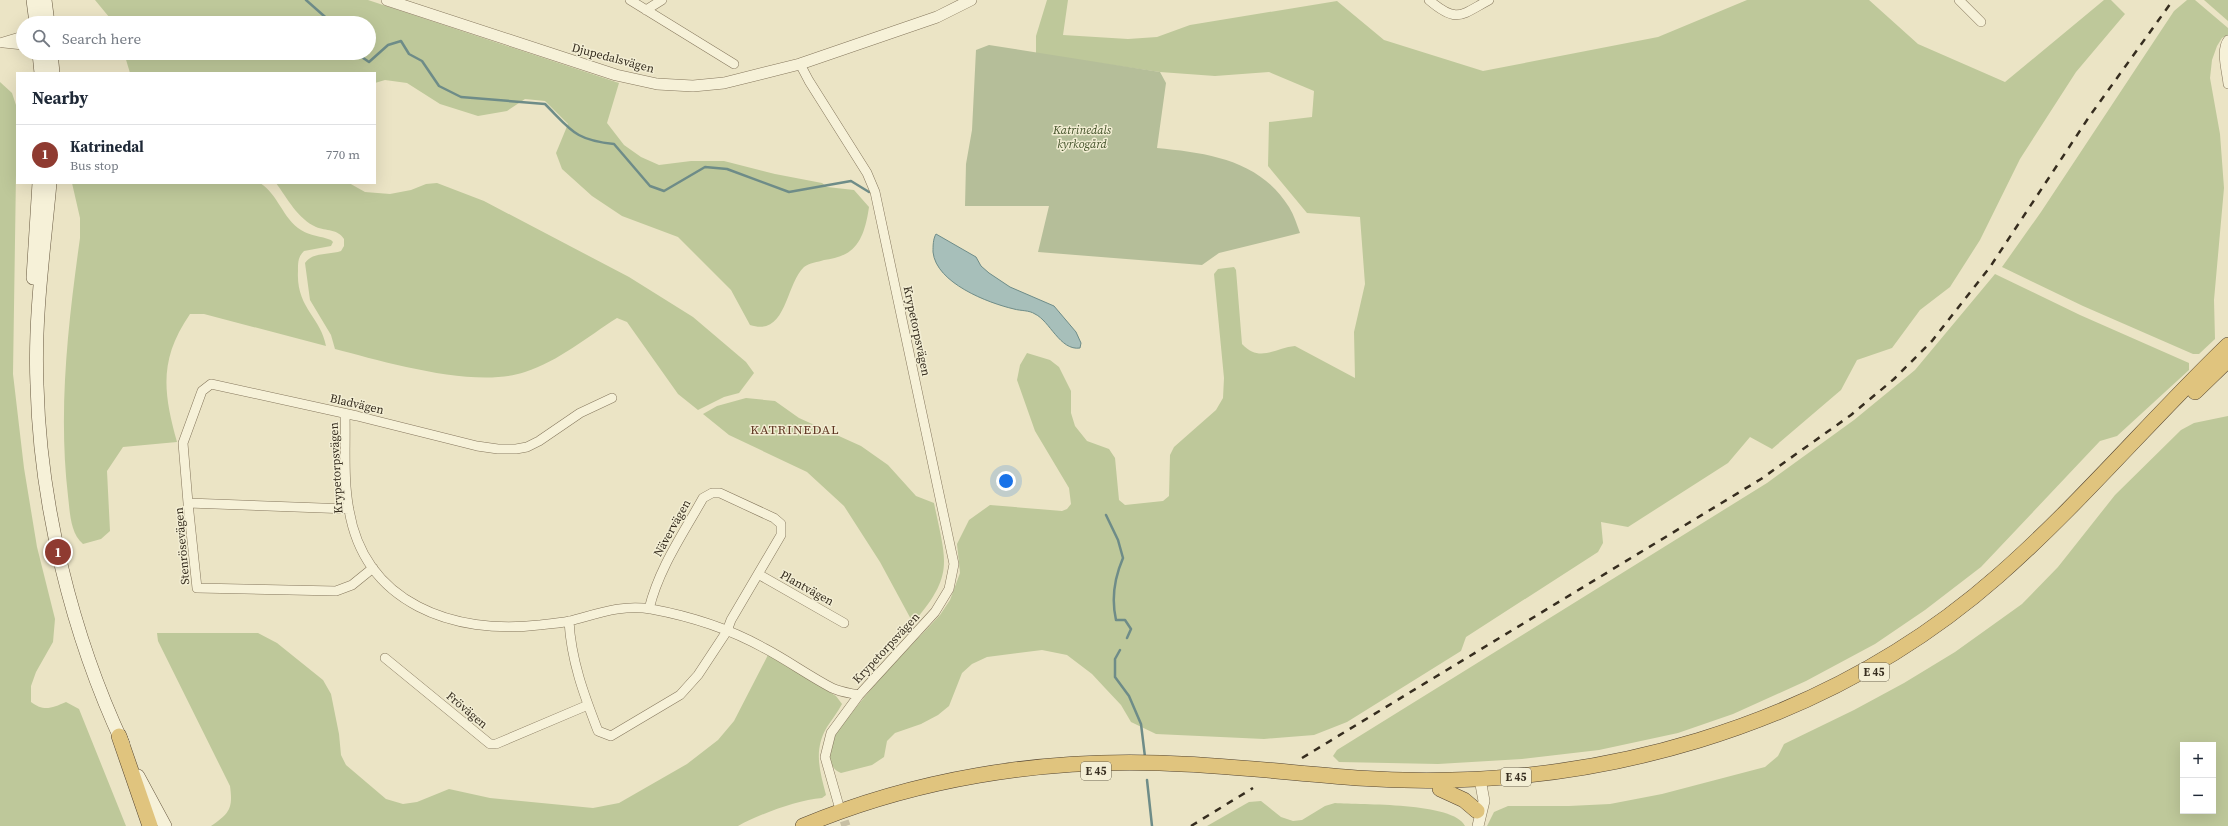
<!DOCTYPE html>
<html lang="en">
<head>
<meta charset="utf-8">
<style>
  :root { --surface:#fff; --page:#f6f6f7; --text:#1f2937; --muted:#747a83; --line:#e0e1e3; --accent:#8f3b31 }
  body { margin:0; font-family:"Source Serif 4",serif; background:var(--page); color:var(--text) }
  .controls { position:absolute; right:12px; bottom:12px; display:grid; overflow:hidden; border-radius:0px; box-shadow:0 4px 16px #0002 }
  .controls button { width:36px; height:36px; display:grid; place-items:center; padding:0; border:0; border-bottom:1px solid var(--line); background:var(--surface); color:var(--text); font:20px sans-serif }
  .you { position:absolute; left:1006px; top:481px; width:14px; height:14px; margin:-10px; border:3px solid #fff; border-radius:50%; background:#1a73e8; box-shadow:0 0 0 6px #1a73e833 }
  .badge { display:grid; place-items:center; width:26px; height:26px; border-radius:50%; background:var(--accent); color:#fff; font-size:13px; font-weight:700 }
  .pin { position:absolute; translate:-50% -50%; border:2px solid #fff; box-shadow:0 1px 4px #0006 }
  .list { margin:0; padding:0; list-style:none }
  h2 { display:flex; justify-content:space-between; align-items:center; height:52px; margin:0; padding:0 16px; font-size:17px }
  h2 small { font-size:13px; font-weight:400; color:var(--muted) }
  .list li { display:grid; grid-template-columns:26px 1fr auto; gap:12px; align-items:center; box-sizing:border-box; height:60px; padding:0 16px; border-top:1px solid var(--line) }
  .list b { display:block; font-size:15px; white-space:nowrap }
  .list p { margin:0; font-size:13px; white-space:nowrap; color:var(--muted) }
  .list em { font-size:13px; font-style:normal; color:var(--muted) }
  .icon { flex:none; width:22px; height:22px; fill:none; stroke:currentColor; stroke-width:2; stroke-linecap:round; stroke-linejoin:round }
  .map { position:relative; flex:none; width:2228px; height:826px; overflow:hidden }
  .search { position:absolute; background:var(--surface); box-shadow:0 4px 16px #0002; left:16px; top:16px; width:360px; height:44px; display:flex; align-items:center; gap:10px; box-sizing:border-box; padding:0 14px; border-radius:22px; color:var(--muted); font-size:15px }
  .panel { position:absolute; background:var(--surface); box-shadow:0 4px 16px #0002; left:16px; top:72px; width:360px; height:112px; border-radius:0px }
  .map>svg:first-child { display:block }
  .green { fill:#bec89a; fill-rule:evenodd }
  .cemetery { fill:#b5be99 }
  .water { fill:#a7bfba; stroke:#6e8c88 }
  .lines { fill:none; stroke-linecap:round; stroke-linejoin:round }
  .stream { stroke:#6e8c88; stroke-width:2.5 }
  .minor-tunnel { stroke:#c7bfa4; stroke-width:9; stroke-dasharray:9 4.5; stroke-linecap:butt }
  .minor-casing { stroke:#85775d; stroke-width:10 }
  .tertiary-casing { stroke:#85775d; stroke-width:12 }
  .secondary-casing { stroke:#675840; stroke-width:14 }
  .trunk-casing { stroke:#534431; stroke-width:16 }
  .minor { stroke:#f6f1d8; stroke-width:9 }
  .tertiary { stroke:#f6f1d8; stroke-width:11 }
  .secondary { stroke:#f6f1d8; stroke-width:13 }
  .trunk { stroke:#e0c47e; stroke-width:15 }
  .rail { stroke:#362d1f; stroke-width:2.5; stroke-dasharray:7 7; stroke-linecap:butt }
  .labels { text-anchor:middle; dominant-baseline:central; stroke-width:3; stroke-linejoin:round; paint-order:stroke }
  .shield { fill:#f3eed4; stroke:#6f6755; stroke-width:1 }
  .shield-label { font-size:11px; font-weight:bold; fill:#362d1f }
  .street-label { font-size:12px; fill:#362d1f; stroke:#f3eed4 }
  .park-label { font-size:12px; font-style:italic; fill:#425128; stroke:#f3eed4 }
  .neighbourhood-label { font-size:13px; letter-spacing:1px; fill:#5f3622; stroke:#f3eed4 }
</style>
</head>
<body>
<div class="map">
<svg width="2228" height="826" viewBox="0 0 2228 826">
  <rect width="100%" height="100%" fill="#ebe4c5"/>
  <path class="green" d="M95,0H368L619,83L607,123L624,145L641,157L659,165L691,161H724L775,174L822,183L827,187L854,190L869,207C867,221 863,242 850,251C844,256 832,259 824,260C818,262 809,263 804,267C785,285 787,337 750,325L731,290L678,237L622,216L592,196L562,169L556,153L568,124L545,101L525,99L507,111L478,116L440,104L407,83L385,80L375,83V73H130L124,53H369V23H114Z
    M1047,0H1068L1063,35L1128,39L1157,37L1190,25L1337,1L1384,40L1483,71L1658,37L1747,0H1869L1918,44L2005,82L2104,0H2111L2125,14L2076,72L2020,159L1980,240L1950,287L1920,310L1892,348L1857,360L1841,390L1772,449L1750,437L1728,463L1628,527L1601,522L1603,543L1598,552L1466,637L1461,651L1347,722L1314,735L1264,739L1156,734L1131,722L1121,705L1105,688L1092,674L1067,655L1042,650L987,657L972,664L962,673L949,706L938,715L921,724L895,733L887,741L884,757L872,765L841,773C827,767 828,753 833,740C838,729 847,720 854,710C880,677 911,646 940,615L950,600L960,573L957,544L969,520L990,505L1062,511L1067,509L1071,504L1069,488L1035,431L1017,380L1020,365L1027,353L1050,360L1059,367L1071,391V413L1075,426L1087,441L1109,449L1115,458L1119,500L1125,505L1163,501L1169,496L1170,455L1174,447L1216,410L1223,398L1224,378L1214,274L1218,269L1234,267L1236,270L1242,344C1260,363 1274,348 1295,346L1355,378L1354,332L1365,284L1360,217L1307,213L1268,166L1269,122L1312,117L1314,91L1269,72L1215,76L1160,72L1036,54V36Z
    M2187,0H2195L2228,28V35L2222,38L2217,46L2212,60L2210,78L2220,134L2224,188L2214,300L2215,339L2199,354H2193L2083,306L2002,267L2041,212L2174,11Z
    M2204,0H2228V21Z
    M0,82L12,93L17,108L13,374L24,468L37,547L55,619L53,642L36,672L31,686V702C44,712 52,708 66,702L79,709L126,826H0Z
    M72,183H260C278,194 283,219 301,230C310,236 321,236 331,240L333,242L331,246L304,251C298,257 298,262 298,271C296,308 321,317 326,346L204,314H190C159,359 163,392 177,442L123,447L107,471L110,531L101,539L83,544C70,533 70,512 68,496C58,410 68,324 80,238V218Z
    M276,183H349L365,192L390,194L411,190L426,184L437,183L484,201L629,277L693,317L746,362L754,373L739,393L724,397L698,410L678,394L627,322L617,318C587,337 559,361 525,372C475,389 385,362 335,349L331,335L310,300L305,263C312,252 329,255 341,251L344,246V239C338,229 326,231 316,227C298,219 287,198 276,183Z
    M1995,274L2080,315L2189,363V370L2117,436L2100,441L1981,567L1925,610L1875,644L1806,681L1733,714L1678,733L1599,750L1522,759L1438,764L1339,762L1333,756L1337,750L1767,483L1854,420L1915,370Z
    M746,398L775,401L799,418L861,446L888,465L916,496L934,503C946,562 955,574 913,623L880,562L844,506L807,472L729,435L703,414L717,406Z
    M2228,416V826H1487L1494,812L1508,806H1569L1610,804L1662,794L1765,767L1778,756L1784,744L1854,710L1904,683L1955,652L2022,604L2058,567L2115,495L2181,430L2194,423ZM2183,745H2213V811H2183Z
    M157,633H258L277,643L323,680L331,694L339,734L341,755L346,765L386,799L403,804L417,802L449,789L490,798L593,808L619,803L687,764L718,740L734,721L768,655L836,696L842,704C838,712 832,719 827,727C813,751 820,771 826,795L822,798C797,800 760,814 738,826H211C230,813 233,808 230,786L158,641Z
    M1261,801L1281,817L1293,821L1302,820L1325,806L1335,803C1361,805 1454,802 1465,826H1207L1249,802Z"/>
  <path class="cemetery" d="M989,45L1160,72L1166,83L1157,148C1208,153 1260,160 1289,207C1294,215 1297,225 1300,233L1219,253L1202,265L1038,252L1049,206H965L966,164L972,130L976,50Z"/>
  <path class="water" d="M936,234L976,257L981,266L989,273L1010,287L1054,306L1076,332L1081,343L1080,348C1060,351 1050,321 1035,314C1029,310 1021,311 1014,309C988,303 936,283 933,252C933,246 933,239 936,234Z"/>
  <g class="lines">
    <path class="stream" d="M306,0L332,23
      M356,53L369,62L388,45L401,41L409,54L422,61L439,86L461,97L545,104C572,131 575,140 614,144L650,186L664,191L705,167L727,169L789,192L851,181L869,192
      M1106,515L1118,540L1123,558C1114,579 1111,598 1116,620H1125L1131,629L1127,638
      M1120,650L1115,659V677L1129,696L1141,724L1145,757
      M1147,780L1152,826"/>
    <path class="minor-tunnel" d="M840,808L846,826"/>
    <defs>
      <path id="minor" d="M630,0L734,64
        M1429,0C1457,24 1461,15 1489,0
        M1959,0L1981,22
        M646,10L662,0
        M2228,40C2220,50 2227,72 2228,84
        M0,43L23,36
        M4,43L23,45
        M800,64L809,81L867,173L875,192L954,564L949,589L935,612L859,695L831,733L825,757L839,806
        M345,414C346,445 343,479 349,510C365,604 454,635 539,625C549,624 560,623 570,621C597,614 622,604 651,609C689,616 730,629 764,648C787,660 809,676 832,688C840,692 850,693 859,695
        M188,503L183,443L202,391L211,384L357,416L477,446L498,449H516L527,447L539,441L580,413L612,398
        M349,509L188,503L197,588L336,591L352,585L373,568
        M758,574L844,623
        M569,621C571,660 584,695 598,731L611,736L680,695L698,675L727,631L731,620L781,535V524L774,518L720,493H712L703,498C683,534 659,568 649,609
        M385,658L490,744H496L588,705"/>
      <path id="tertiary" d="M387,0L616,75L657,84L693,86L724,83L800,64L937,17L971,0
        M1478,826L1484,801L1480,779"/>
      <path id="secondary" d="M33,0L36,23
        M45,0L48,23
        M39,53L41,73
        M51,53L53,73
        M50,183C44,250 34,318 37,385C40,505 72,635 123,744
        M33,278L39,183
        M138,776L165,826"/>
      <path id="trunk" d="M2195,392L2228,360
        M119,736L150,826
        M1440,789L1464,800L1477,811
        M803,826C915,779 1039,759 1160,763C1226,765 1292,773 1357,778C1587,794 1824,729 1998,576C2080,504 2150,420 2228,345"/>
    </defs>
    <use href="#minor" class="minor-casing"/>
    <use href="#tertiary" class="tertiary-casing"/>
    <use href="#secondary" class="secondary-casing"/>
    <use href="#trunk" class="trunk-casing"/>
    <use href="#minor" class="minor"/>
    <use href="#tertiary" class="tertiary"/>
    <use href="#secondary" class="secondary"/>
    <use href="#trunk" class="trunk"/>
    <path class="rail" d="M1302,758L1761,479L1851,415L1894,379L1932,341L1990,267L2089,117L2173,0
      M1191,826L1253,788"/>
  </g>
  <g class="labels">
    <g class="shield">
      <rect x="1859" y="663" width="30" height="18" rx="3"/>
      <rect x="1081" y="762" width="30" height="18" rx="3"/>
      <rect x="1501" y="768" width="30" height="18" rx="3"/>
    </g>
    <g class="shield-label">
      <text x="1874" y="672">E 45</text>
      <text x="1096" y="771">E 45</text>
      <text x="1516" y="777">E 45</text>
    </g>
    <g class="street-label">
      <text transform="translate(613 58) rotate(15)">Djupedalsvägen</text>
      <text transform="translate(917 331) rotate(78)">Krypetorpsvägen</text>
      <text transform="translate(357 404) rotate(13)">Bladvägen</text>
      <text transform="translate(336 468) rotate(-93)">Krypetorpsvägen</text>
      <text transform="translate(672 528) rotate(-61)">Nävervägen</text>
      <text transform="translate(182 546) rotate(-95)">Stenrösevägen</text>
      <text transform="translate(807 588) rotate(29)">Plantvägen</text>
      <text transform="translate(886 648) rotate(-47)">Krypetorpsvägen</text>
      <text transform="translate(467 710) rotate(40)">Frövägen</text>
    </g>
    <g class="park-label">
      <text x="1082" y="130">Katrinedals<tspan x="1082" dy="14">kyrkogård</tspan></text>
    </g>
    <g class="neighbourhood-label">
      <text x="795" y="429">KATRINEDAL</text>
    </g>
  </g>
</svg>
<div class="controls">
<button>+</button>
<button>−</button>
</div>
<div class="you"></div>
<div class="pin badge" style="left:58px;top:552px">1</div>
<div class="search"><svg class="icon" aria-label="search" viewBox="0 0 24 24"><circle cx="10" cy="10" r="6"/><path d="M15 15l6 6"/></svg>Search here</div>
<section class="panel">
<h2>Nearby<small></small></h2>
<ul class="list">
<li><span class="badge">1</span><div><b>Katrinedal</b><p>Bus stop</p></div><em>770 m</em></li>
</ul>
</section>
</div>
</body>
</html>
